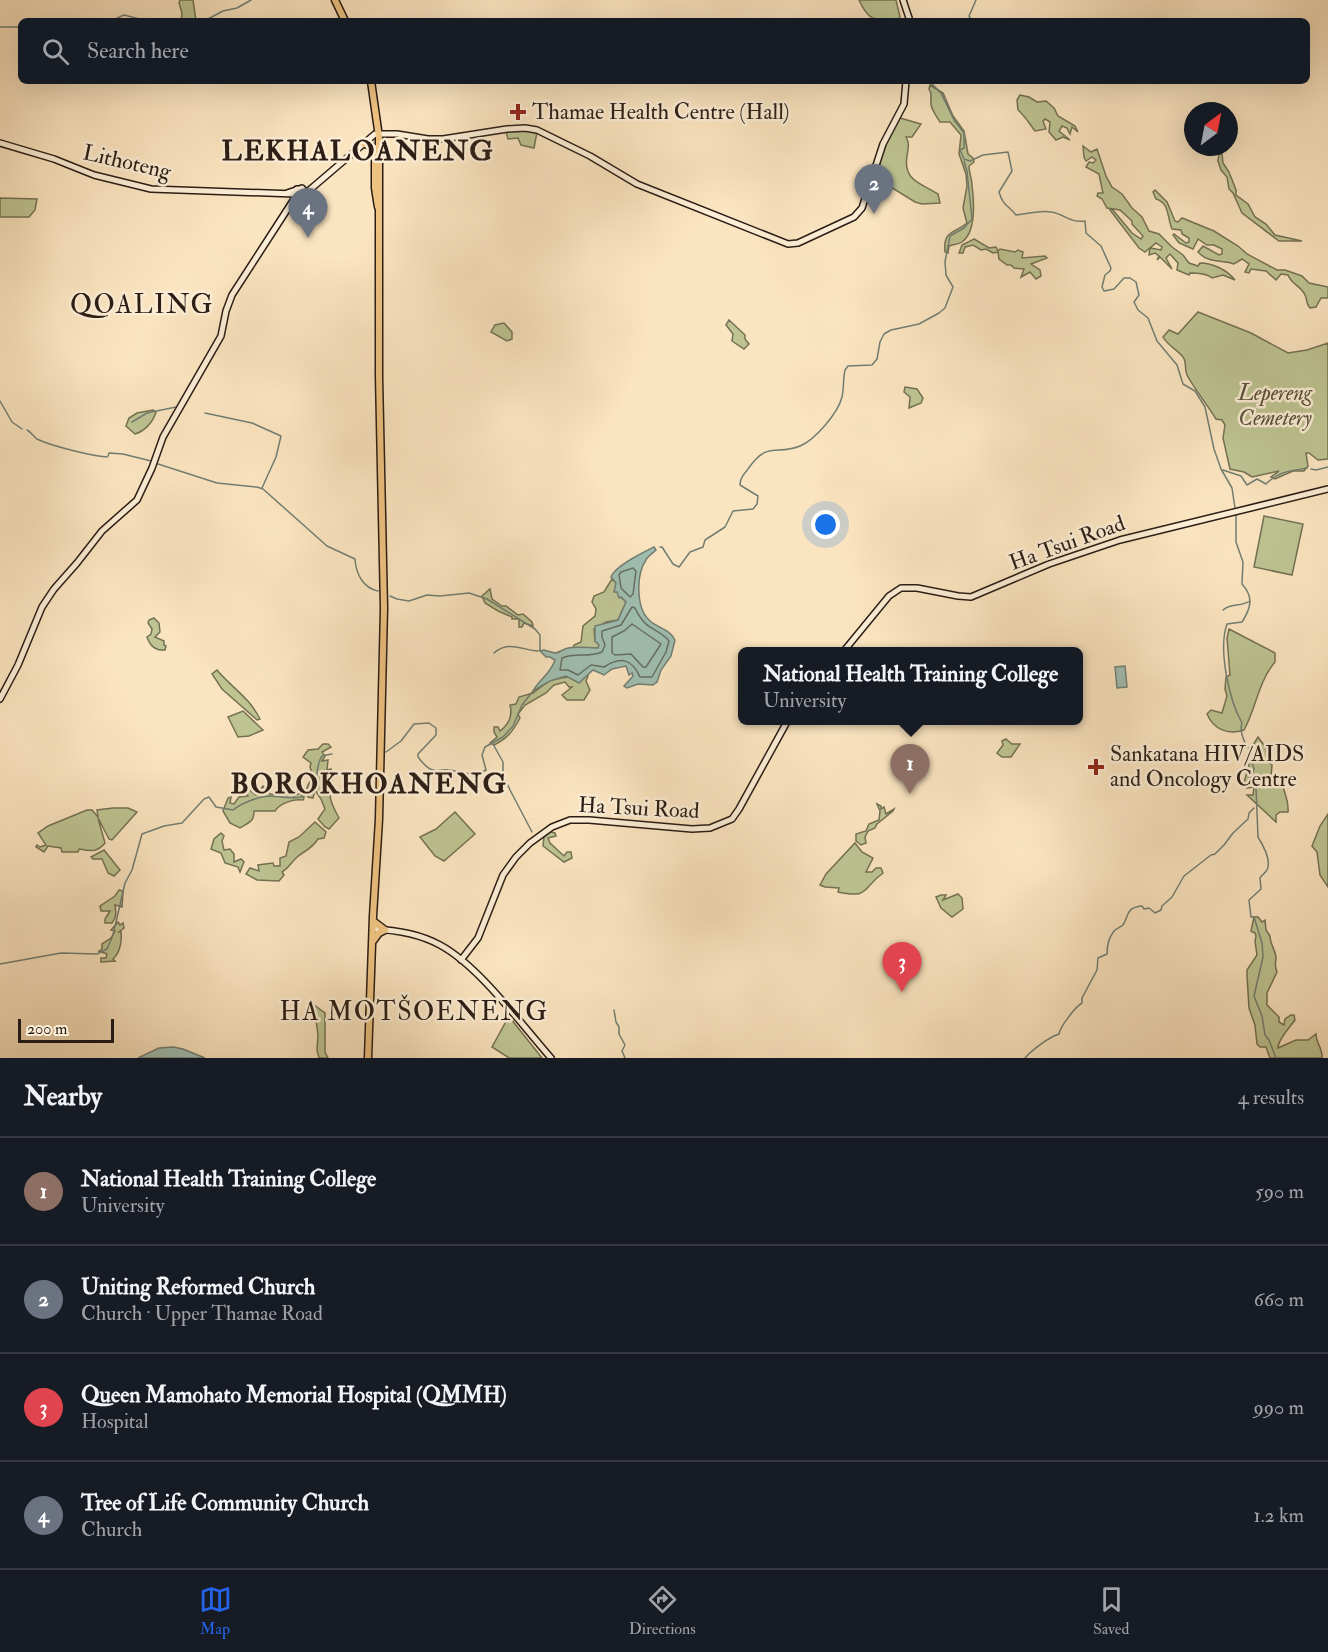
<!DOCTYPE html>
<html lang="en">
<head>
<meta charset="utf-8">
<style>
  :root { --surface:#171b24; --page:#20242c; --text:#f1f3f6; --muted:#9ea1a6; --line:#363941; --accent:#2563eb }
  body { margin:0; font-family:"IM FELL Double Pica",serif; background:var(--page); color:var(--text) }
  .compass { position:absolute; left:1184px; top:102px; width:54px; height:54px; border-radius:50%; background:var(--surface); box-shadow:0 6px 24px #0002; rotate:32deg }
  .scale { position:absolute; left:18px; bottom:15px; width:96px; box-sizing:border-box; padding-left:6px; border:3px solid #2b1d15; border-top:0; font-size:16px; line-height:21px; white-space:nowrap; color:#2b1d15; -webkit-text-stroke:4px #fceed6; paint-order:stroke }
  .you { position:absolute; left:826px; top:525px; width:21px; height:21px; margin:-15px; border:4px solid #fff; border-radius:50%; background:#1a73e8; box-shadow:0 0 0 9px #1a73e833 }
  .badge { display:grid; place-items:center; width:39px; height:39px; border-radius:50%; background:var(--accent); color:#fff; font-size:20px; font-weight:700 }
  .pin { position:absolute; translate:-50% -50px; filter:drop-shadow(0 2px 3px #0008) }
  .pin::after { content:''; position:absolute; top:32px; width:21px; height:18px; background:inherit; clip-path:polygon(0 0,100% 0,50% 100%) }
  .popup { position:absolute; left:738px; top:647px; width:345px; height:78px; box-sizing:border-box; display:grid; place-content:center; border-radius:9px; background:var(--surface); filter:drop-shadow(0 2px 4px #0005); font-size:20px; white-space:nowrap; color:var(--muted) }
  .popup b { font-size:22px; color:var(--text) }
  .popup::after { content:''; position:absolute; left:50%; top:100%; margin-left:-12px; border:12px solid transparent; border-top-color:var(--surface) }
  .list { margin:0; padding:0; list-style:none }
  h2 { display:flex; justify-content:space-between; align-items:center; height:78px; margin:0; padding:0 24px; font-size:26px }
  h2 small { font-size:20px; font-weight:400; color:var(--muted) }
  .list li { display:grid; grid-template-columns:39px 1fr auto; gap:18px; align-items:center; box-sizing:border-box; height:108px; padding:0 24px; border-top:2px solid var(--line) }
  .list b { display:block; font-size:22px; white-space:nowrap }
  .list p { margin:0; font-size:20px; white-space:nowrap; color:var(--muted) }
  .list em { font-size:20px; font-style:normal; color:var(--muted) }
  .icon { flex:none; width:33px; height:33px; fill:none; stroke:currentColor; stroke-width:2; stroke-linecap:round; stroke-linejoin:round }
  .map { position:relative; flex:none; width:1328px; height:1058px; overflow:hidden }
  .search { position:absolute; background:var(--surface); box-shadow:0 6px 24px #0002; left:18px; right:18px; top:18px; height:66px; display:flex; align-items:center; gap:15px; box-sizing:border-box; padding:0 21px; border-radius:9px; color:var(--muted); font-size:22px }
  .sheet { height:510px; background:var(--surface) }
  nav { display:flex; justify-content:space-around; align-items:center; box-sizing:border-box; height:84px; border-top:2px solid var(--line); background:var(--surface); font-size:16px; color:var(--muted) }
  nav a { display:grid; justify-items:center; gap:3px }
  nav .on { color:var(--accent) }
  .map>svg:first-child { display:block }
  .green { fill:#bec593; stroke:#747154; stroke-width:1.5 }
  .water { fill:#9fbfb2; stroke:#717e73; stroke-width:1.5 }
  .lines { fill:none; stroke-linecap:round; stroke-linejoin:round }
  .shore { stroke:#656e64; stroke-width:1.5 }
  .stream { stroke:#717e73; stroke-width:1.5 }
  .secondary-casing { stroke:#2b1d15; stroke-width:8 }
  .primary-casing { stroke:#2b1d15; stroke-width:9 }
  .secondary { stroke:#fceed6; stroke-width:5 }
  .primary { stroke:#eec280; stroke-width:6 }
  .poi-dot { fill:#8f2418; stroke:#fceed6; stroke-width:2 }
  .labels { text-anchor:middle; dominant-baseline:central; stroke-width:5; stroke-linejoin:round; paint-order:stroke }
  .poi-label { font-size:22px; fill:#2b1d15; stroke:#fceed6; text-anchor:start }
  .street-label { font-size:22px; fill:#2b1d15; stroke:#fceed6 }
  .park-label { font-size:22px; font-style:italic; fill:#574f3b; stroke:#fceed6 }
  .quarter-label { font-size:26px; letter-spacing:1.5px; fill:#2b1d15; stroke:#fceed6 }
  .district-label { font-size:28px; font-weight:bold; letter-spacing:1.5px; fill:#2b1d15; stroke:#fceed6 }
</style>
</head>
<body>
<div class="map">
<svg width="1328" height="1058" viewBox="0 0 1328 1058">
  <rect width="100%" height="100%" fill="#fbe5c0"/>
  <filter id="stains"><feTurbulence type="fractalNoise" baseFrequency=".00333" numOctaves="4"/><feColorMatrix values="0 0 0 0 .2 0 0 0 0 .09 0 0 0 0 .02 0 0 0 .5 -.17"/></filter>
  <radialGradient id="worn" r=".72"><stop offset=".6" stop-color="#630" stop-opacity="0"/><stop offset="1" stop-color="#630" stop-opacity=".3"/></radialGradient>
  <path class="green" d="M180,0H193L196,21H181L182,13L179,3Z
    M859,0H896L900,17L895,21C874,21 868,20 859,0Z
    M930,85L943,93L953,116L964,131L968,154L973,158L974,162L969,166C969,173 972,179 972,185C974,201 976,232 962,242C958,245 953,244 949,246L948,253L945,252C943,230 954,234 967,223L963,208L967,186L966,174L959,154L961,135L950,122H940C937,117 931,109 931,104C930,97 933,96 929,89Z
    M1020,95L1029,97L1037,102L1046,101L1054,108L1058,116L1075,126L1078,132L1072,127L1070,134L1067,128L1062,126L1059,131L1070,140L1063,137L1056,140L1049,132L1050,122L1045,119L1043,121L1046,129L1035,131C1029,123 1025,116 1018,110L1017,100Z
    M900,118L921,124L912,137H906C910,144 908,148 907,156C903,181 921,183 938,194L940,203L922,204L915,202L876,178L885,143Z
    M519,130L537,132L534,148L521,145L518,138L508,139L506,132Z
    M1083,146L1091,152L1097,149L1106,176L1112,187L1122,194L1132,208L1142,217L1149,231L1159,234L1172,247L1183,255L1189,263L1198,266L1200,263C1213,263 1227,270 1235,280L1223,275L1212,278C1208,274 1197,273 1190,273L1189,275L1177,270L1178,263L1170,254L1166,258L1172,269L1160,257L1157,260L1159,256L1155,253L1149,255L1150,248L1161,250L1162,247L1156,243L1145,252L1139,248L1110,210L1112,209L1132,233L1141,239L1143,236L1132,224V221L1120,210L1107,208L1102,199L1097,196L1098,193H1103L1099,174L1086,167L1089,162L1093,163L1096,160L1092,157L1086,161L1084,157Z
    M1219,154H1222L1223,163L1229,172L1236,190V195L1248,204L1255,217L1266,224L1275,235L1302,241H1279L1242,213L1233,193L1229,189L1227,177L1221,170L1218,161Z
    M1155,190L1167,202L1175,221L1178,222L1182,218L1214,231L1238,246L1247,254L1277,270H1285L1302,276L1309,283L1328,287V298H1321L1316,307L1310,308C1305,302 1308,301 1305,295C1301,286 1292,285 1288,275L1281,274L1276,280L1266,271L1251,269L1249,273L1245,272L1249,264L1242,259L1234,264C1224,259 1210,265 1198,252L1203,246L1219,255L1222,254V249L1214,245H1207L1198,239L1193,249L1179,243L1173,235L1174,234L1186,243L1189,242V238L1182,234L1181,230L1172,229C1167,218 1170,203 1156,199L1153,192Z
    M0,198L37,199L35,210L29,217H0Z
    M974,239L989,248L996,247L998,251L1000,249L1015,252L1018,250L1023,252L1022,258L1045,256L1047,258L1031,264L1040,270L1041,276L1036,279L1030,272L1021,277L1024,269L1014,268L1011,265H1007L999,259L998,252L993,253L986,249L981,250L973,245L965,247L963,253H959L962,245Z
    M1198,312L1251,333L1288,353L1307,350L1328,343V459L1318,460L1309,453H1306L1308,466L1304,471H1293L1275,479L1271,477L1279,471L1252,477L1244,472L1230,469L1223,438L1225,425L1222,420L1216,419C1207,404 1195,390 1187,375C1184,368 1187,362 1183,357C1177,349 1168,346 1163,337L1169,330L1178,334Z
    M729,320L745,335V339L749,344L744,349L732,341L733,334L726,325Z
    M504,323L512,332V339L507,341L491,332L495,325Z
    M905,387L917,389L923,398L921,403L909,408L910,397L904,392Z
    M153,410L156,412C153,422 145,431 135,434L126,426L129,418L137,413Z
    M1264,516L1303,524L1292,575L1254,567Z
    M612,579L616,583C614,591 620,597 626,602L618,620L606,622L594,629L595,641L600,645L598,648L582,650L573,648L574,645L581,642L583,626L595,616L596,609L592,602L594,596L604,592Z
    M490,589L492,599L502,606H506L518,615L523,614L532,622L533,626L524,623L522,627H519V619H512V617L498,611L485,603L482,596Z
    M154,618L159,623L160,632L155,637L164,641V645L166,646L165,650C155,651 150,646 147,637L151,634L152,629L148,623L149,620Z
    M1229,629L1275,653V662C1258,682 1256,709 1244,730C1228,735 1214,730 1207,714L1211,710L1222,713L1227,696L1225,689L1226,677L1230,675L1227,638Z
    M217,670C232,688 249,697 260,719L257,720L222,689L212,674Z
    M586,674L588,676L586,681L590,690L584,700H567L562,695L572,687H569L565,682L554,685L546,693L525,705L518,714L520,718C513,731 508,738 494,745L490,743L497,737L494,732V727H498L500,731C509,724 513,716 510,705L516,704L519,697L533,693L550,680Z
    M243,711L263,730L249,736L238,737L228,717Z
    M1258,737L1266,748L1268,762L1272,765L1271,777L1276,783L1283,784C1284,796 1289,798 1288,812H1280L1276,815V822L1247,795H1253L1254,787L1247,788L1243,786L1249,765H1248L1246,756Z
    M1006,739L1012,744H1020L1011,757H1002L997,753L1003,745L1002,741Z
    M323,744H328L331,747L322,752L325,756L322,761L328,760L327,770L331,769C335,783 329,782 330,794C330,803 335,810 339,818L329,829L325,827L318,819L325,809L321,799L315,790L313,798L308,797C304,788 309,784 313,776L310,767L311,763L303,757L308,750L318,749Z
    M263,786L268,790L270,794L281,795L289,792L294,796L300,793L304,798L303,800C293,799 280,803 275,811H254C254,822 249,822 240,828L230,823L223,811L228,798L231,797L230,803L234,804L239,797L248,796L246,791L248,789L256,795Z
    M877,804L881,806V809L884,807L886,814L894,809L893,811L877,824L875,828L868,831L865,837L866,843L861,845L856,841V834L866,831L869,824L879,820L880,811Z
    M113,808H128L137,812L112,840L109,839L98,818L105,843C97,853 90,851 79,849L78,852H62L61,848L48,846L44,852L36,847L37,845L40,847L46,845L38,833L48,826L87,810H92L98,817L97,810Z
    M455,812L475,834L444,861L435,856L420,837L436,829Z
    M1328,814V887L1320,875L1317,852L1312,846L1320,826Z
    M315,822L326,832L324,838L318,839C310,851 303,851 296,858C290,864 290,867 282,872L284,875L279,881L257,880L246,874L250,868L259,871L258,865L273,863L274,866H280V858L286,856L289,842L299,837Z
    M550,832L555,833L556,836L548,838L550,843L564,856L567,852H571L572,858L564,862L543,846L544,837Z
    M221,833L224,836L222,841L224,850L230,849L234,854V862L241,859L244,862L240,872L238,867L225,863L221,853L211,849L214,839Z
    M855,843L862,852L873,858L866,872H872L876,868H881L883,873C862,888 870,899 838,892L839,888L825,887L820,885L826,874Z
    M104,850L120,870L114,876L108,873L102,859H93L91,857Z
    M119,890L123,891L122,907L115,905C116,913 117,916 112,923H105V919L110,911H101L100,906L115,896Z
    M958,894L962,898L963,909L952,917L941,908L936,897L941,895H946L943,900Z
    M1254,917H1258L1262,922L1265,920L1266,930L1270,936C1270,944 1275,949 1276,957C1276,963 1274,965 1277,972L1267,993V1005L1279,1017V1022L1284,1025L1285,1019L1291,1015H1294L1295,1020C1290,1027 1278,1039 1278,1048L1296,1040H1308L1316,1034C1316,1043 1323,1049 1322,1058H1270L1266,1047H1260L1257,1044L1255,1025L1249,1008L1247,976V970L1257,955L1255,941L1256,936L1255,933L1251,931Z
    M118,922L120,925L123,923L124,928L119,932H121C122,941 120,953 113,959L115,961L101,962V958H106L107,954L99,951L102,949V944L111,938L115,931L111,930Z
    M314,1005L325,1013V1052L328,1058H319L317,1050L318,1035Z
    M508,1018L511,1019L542,1058H509L492,1047Z"/>
  <path class="water" d="M654,547L656,550C653,553 648,556 646,560C636,574 636,608 649,620C657,628 670,629 675,640L671,656L661,670L657,682L653,685L638,684L627,688L624,686L633,676L632,673L629,675L626,666L612,669L604,675L593,670L579,683L566,676L550,681L533,691C540,678 550,675 555,660L550,657H546L540,651L544,650L555,653C558,653 564,649 568,648C576,646 590,648 598,648L599,645L595,641V626L618,620L626,602L621,597L619,598L617,592H614L616,583L611,577C615,566 642,553 654,547Z
    M1125,666L1127,687L1117,688L1115,667Z
    M173,1047L183,1049L205,1058H138L159,1048Z"/>
  <g class="lines">
    <path class="shore" d="M633,568L636,571L633,594L630,597L621,588L619,575L621,572Z
      M632,607L635,608C646,632 658,627 669,641L666,652L652,677H640C632,659 621,656 604,667L591,665L578,675L568,670H560L562,658C575,652 589,658 602,652L605,645L602,637V631L621,625Z
      M632,624L661,644L646,667H643L631,654L615,655L612,653V637L624,631Z"/>
    <path class="stream" d="M111,21L124,15L147,21
      M190,21L206,20L223,11L237,8L251,0
      M972,21L969,16L976,0
      M0,27H21
      M929,81L941,93L954,120L964,133V148L960,150L964,159L970,161L983,155L1008,152L1012,171L999,192C1003,206 1008,205 1016,215C1028,214 1040,210 1051,212C1065,214 1069,223 1085,221L1086,233L1101,246L1111,268L1110,271L1105,275L1102,287L1104,291L1114,289L1124,278H1130L1136,282L1139,295L1134,302L1138,310L1148,318L1157,341L1177,365L1183,384L1195,391L1205,407L1214,449L1221,469L1232,488L1235,508
      M0,401L12,422L22,429
      M205,413L252,423L281,436L276,457L262,488
      M132,422L147,413L176,407
      M27,430C31,432 33,436 37,439C51,446 92,456 107,457
      M108,456L109,453L123,454L151,461
      M155,463L217,483L257,487L263,489L327,546L355,559C356,574 363,588 378,591
      M1311,469L1316,470L1328,467
      M1223,470L1241,476L1247,485L1257,479L1266,484C1279,471 1290,471 1307,468
      M1236,514V542L1243,562L1242,584C1254,597 1251,608 1242,622L1227,624C1218,649 1229,700 1242,723C1239,733 1245,744 1251,752L1250,762L1253,765L1254,769L1248,783L1250,786L1256,788L1258,837C1263,845 1272,860 1267,870C1265,873 1262,875 1260,878L1261,889L1249,900L1251,917H1254L1262,943L1263,957L1254,996L1262,1016L1265,1035L1269,1040L1276,1058
      M660,547H662L673,564L679,567L690,552L703,547L705,540L725,527L733,511L753,509L757,504L758,496L740,485C740,478 744,474 748,469C768,440 776,456 800,446C815,440 838,413 842,397C844,388 843,379 845,370L848,366L872,365L877,359L880,342L884,334L891,330L919,324L939,313L945,308L953,287L946,275L945,262L950,236L964,228L972,219L967,171L964,161
      M390,596L397,599L409,601L427,595L440,596L469,593L487,599L535,629L540,635V651
      M1223,610C1230,603 1241,607 1250,601
      M494,653C508,640 522,650 538,651
      M493,744L503,762V774L510,790L532,832
      M386,752L401,741L414,724L429,723L436,728V735L418,754V757C422,762 427,769 433,770C438,772 443,769 448,770C461,771 473,778 486,770L482,755L485,747L503,737L513,726L522,705L533,691
      M0,964L61,953L97,954L107,949L113,935L125,883L132,870L142,834L164,826L182,823L204,799L209,797L216,807L233,810C242,803 257,797 269,796C281,796 301,802 311,792C320,782 314,767 322,756L332,754
      M614,1010L616,1022L619,1027V1034L625,1045L622,1051L625,1058
      M1025,1058C1032,1050 1049,1037 1059,1034C1060,1027 1075,1007 1082,1003V998L1097,970L1098,958L1107,954C1107,946 1109,937 1114,931C1117,928 1121,927 1123,925C1130,914 1125,908 1142,906L1144,909L1149,908L1155,913L1161,910L1162,906L1172,897L1184,876L1211,855L1215,854L1224,845L1233,833L1248,819L1249,813L1254,808"/>
    <defs>
      <path id="secondary" d="M903,0L910,21
        M0,143L54,159L94,175L151,189L295,194
        M287,193L302,188L306,193L303,198L296,196L297,189
        M306,193L375,134H397L428,139H443L507,129L525,128L537,130L590,156L637,184L788,244L798,243L854,217L862,208L883,144L904,104L906,81
        M843,652L889,596L901,588H917L958,596L971,597L1049,564L1120,540L1328,489
        M0,699L18,665L42,607L54,589L77,563L102,531L137,500L152,468L163,437L221,336L226,311L232,295L296,196
        M373,929C396,930 420,934 440,945C479,966 521,1024 551,1058
        M461,960L478,938L503,875L516,857L530,843L552,827L570,820H589L692,829L710,828L732,819L739,809L788,720"/>
      <path id="primary" d="M335,0L345,21
        M364,144L370,145L375,151
        M375,148V188L378,207
        M373,941L379,933L385,930L373,921
        M368,1058L373,916L379,819L384,608L379,376V137L371,81"/>
    </defs>
    <use href="#secondary" class="secondary-casing"/>
    <use href="#primary" class="primary-casing"/>
    <use href="#secondary" class="secondary"/>
    <use href="#primary" class="primary"/>
  </g>
  <g class="poi-dot">
    <path d="M515 103h6v6h6v6h-6v6h-6v-6h-6v-6h6z"/>
    <path d="M1093 758h6v6h6v6h-6v6h-6v-6h-6v-6h6z"/>
  </g>
  <g class="labels">
    <g class="poi-label">
      <text x="532" y="112">Thamae Health Centre (Hall)</text>
      <text x="1110" y="754">Sankatana HIV/AIDS<tspan x="1110" dy="25">and Oncology Centre</tspan></text>
    </g>
    <g class="street-label">
      <text transform="translate(127 162) rotate(13)">Lithoteng</text>
      <text transform="translate(1067 543) rotate(-20)">Ha Tsui Road</text>
      <text transform="translate(639 808) rotate(3)">Ha Tsui Road</text>
    </g>
    <g class="park-label">
      <text x="1275" y="393">Lepereng<tspan x="1275" dy="25">Cemetery</tspan></text>
    </g>
    <g class="quarter-label">
      <text x="142" y="305">QOALING</text>
      <text x="414" y="1012">HA MOTŠOENENG</text>
    </g>
    <g class="district-label">
      <text x="358" y="151">LEKHALOANENG</text>
      <text x="369" y="784">BOROKHOANENG</text>
    </g>
  </g>
  <rect width="100%" height="100%" filter="url(#stains)"/>
  <rect width="100%" height="100%" fill="url(#worn)"/>
</svg>
<svg class="compass" viewBox="-18 -18 36 36"><path d="M0-13l5 13h-10z" fill="#e53935"/><path d="M0 13l5-13h-10z" fill="#9ea1a6"/></svg>
<div class="scale">200 m</div>
<div class="you"></div>
<div class="pin badge" style="left:910px;top:794px;background:#8d6e63">1</div>
<div class="popup"><b>National Health Training College</b>University</div>
<div class="pin badge" style="left:874px;top:214px;background:#6b7280">2</div>
<div class="pin badge" style="left:902px;top:992px;background:#e0444e">3</div>
<div class="pin badge" style="left:308px;top:238px;background:#6b7280">4</div>
<div class="search"><svg class="icon" aria-label="search" viewBox="0 0 24 24"><circle cx="10" cy="10" r="6"/><path d="M15 15l6 6"/></svg>Search here</div>
</div>
<section class="sheet">
<h2>Nearby<small>4 results</small></h2>
<ul class="list">
<li><span class="badge" style="background:#8d6e63">1</span><div><b>National Health Training College</b><p>University</p></div><em>590 m</em></li>
<li><span class="badge" style="background:#6b7280">2</span><div><b>Uniting Reformed Church</b><p>Church · Upper Thamae Road</p></div><em>660 m</em></li>
<li><span class="badge" style="background:#e0444e">3</span><div><b>Queen Mamohato Memorial Hospital (QMMH)</b><p>Hospital</p></div><em>990 m</em></li>
<li><span class="badge" style="background:#6b7280">4</span><div><b>Tree of Life Community Church</b><p>Church</p></div><em>1.2 km</em></li>
</ul>
</section>
<nav>
<a class="on"><svg class="icon" aria-label="map" viewBox="0 0 24 24"><path d="M3 6l6-2 6 2 6-2v14l-6 2-6-2-6 2zM9 4v14M15 6v14"/></svg>Map</a>
<a><svg class="icon" aria-label="directions" viewBox="0 0 24 24"><path d="M12 3l9 9-9 9-9-9zM9 14v-3h6M13 9l2 2-2 2"/></svg>Directions</a>
<a><svg class="icon" aria-label="saved" viewBox="0 0 24 24"><path d="M7 4h10v16l-5-4-5 4z"/></svg>Saved</a>
</nav>
</body>
</html>
